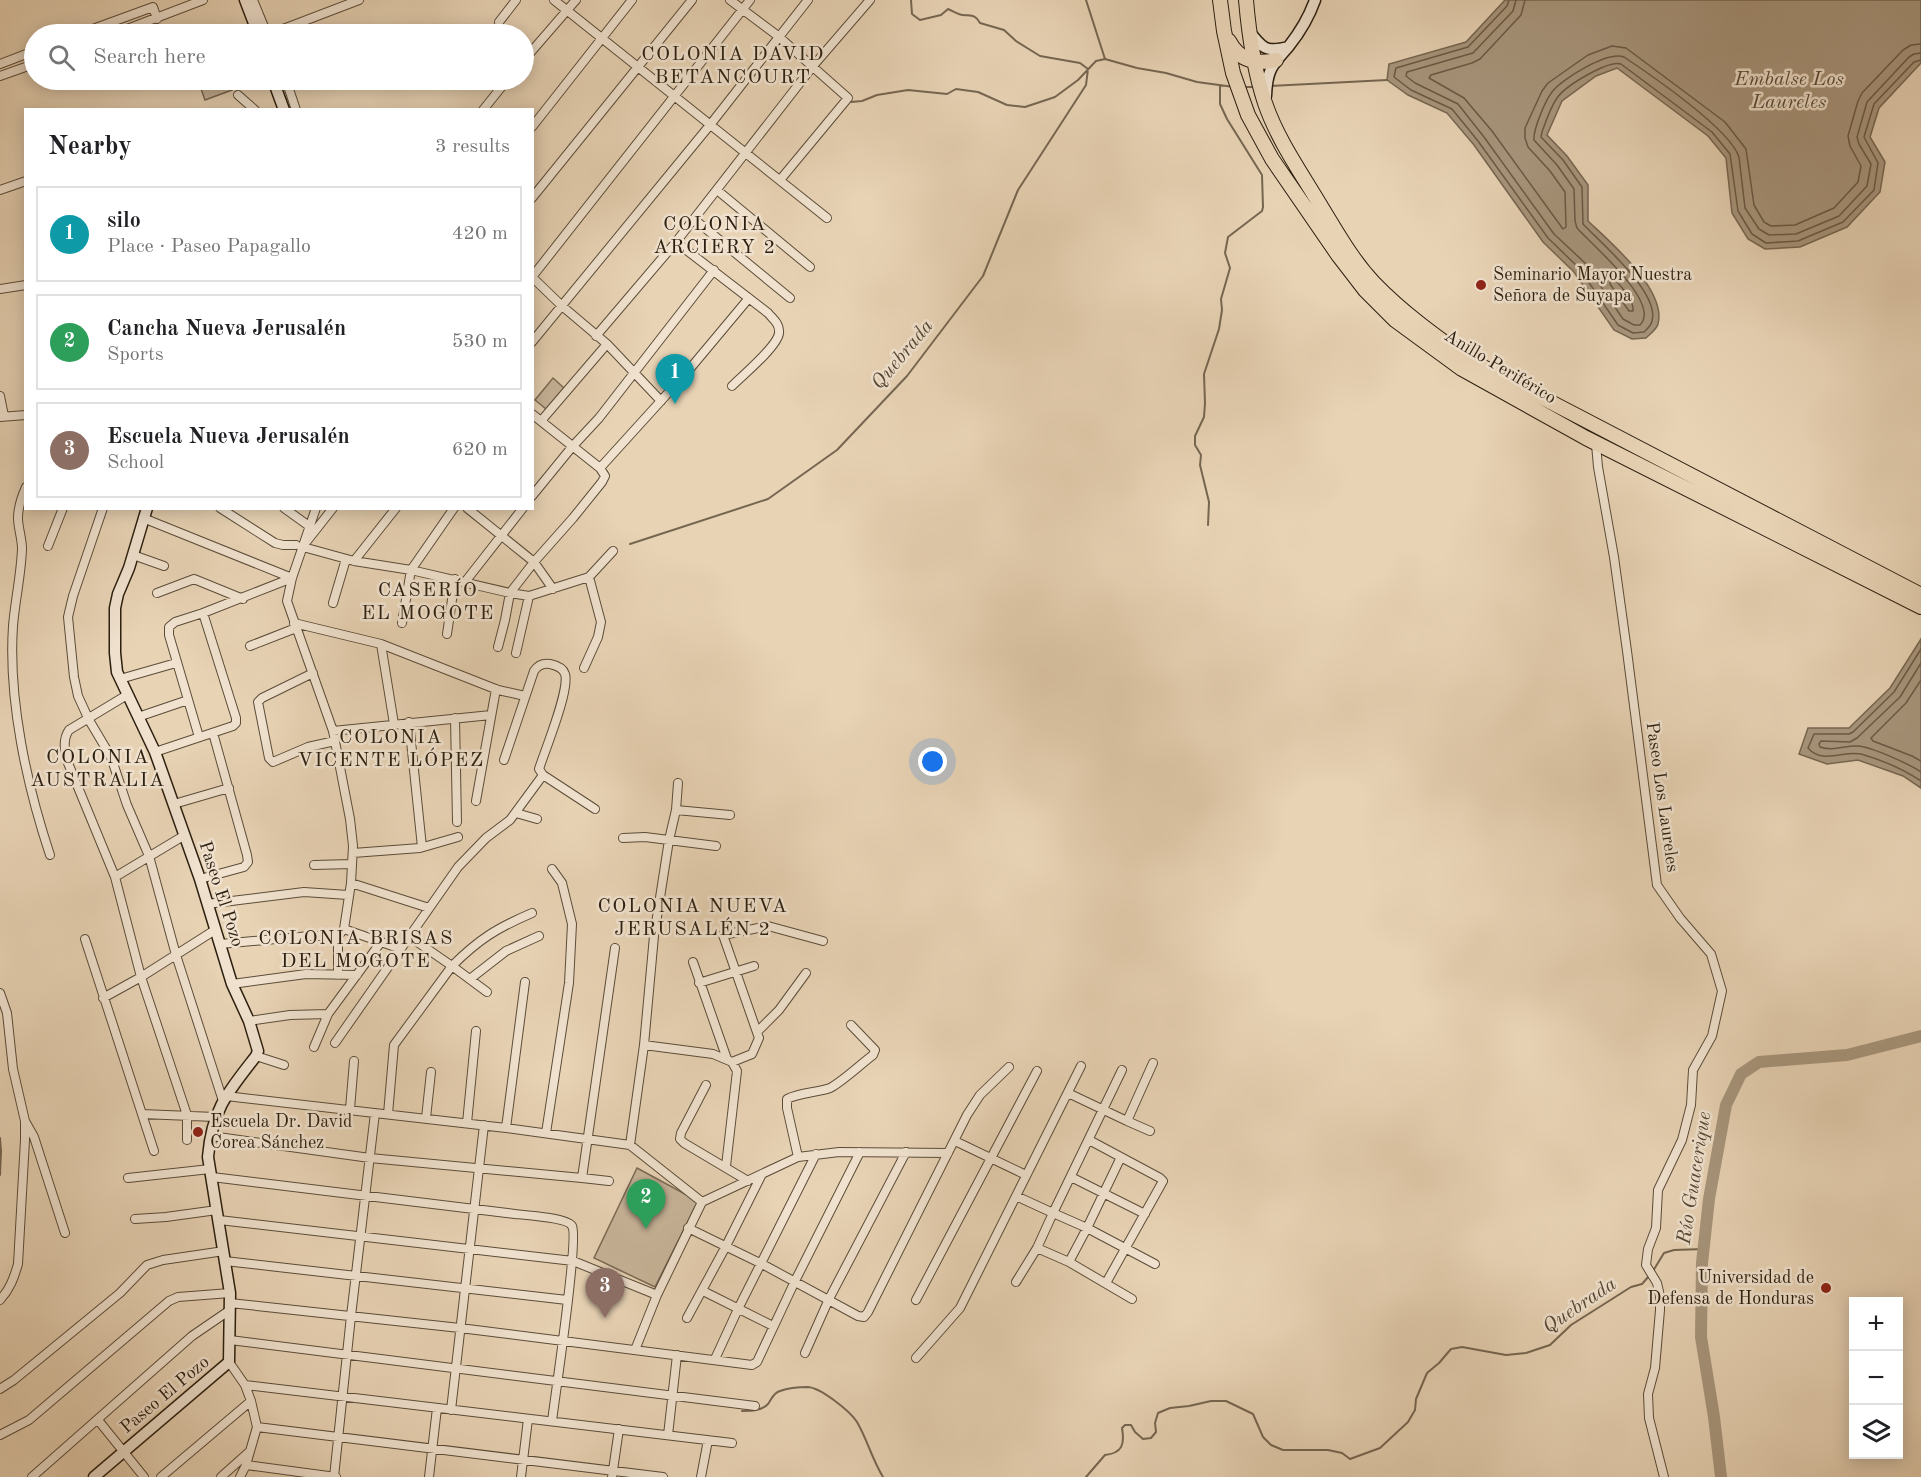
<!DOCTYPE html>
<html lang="en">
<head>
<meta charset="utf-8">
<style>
  :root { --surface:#fff; --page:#f6f6f6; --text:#202124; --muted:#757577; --line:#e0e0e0; --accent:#111827 }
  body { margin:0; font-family:"Old Standard TT",serif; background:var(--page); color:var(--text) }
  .controls { position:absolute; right:18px; bottom:18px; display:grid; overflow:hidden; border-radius:0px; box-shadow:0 3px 15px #0003 }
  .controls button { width:54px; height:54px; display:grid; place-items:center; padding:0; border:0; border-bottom:2px solid var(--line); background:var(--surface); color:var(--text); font:30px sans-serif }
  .you { position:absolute; left:933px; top:762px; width:21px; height:21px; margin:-15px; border:4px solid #fff; border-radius:50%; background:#1a73e8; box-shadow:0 0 0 9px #1a73e833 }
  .badge { display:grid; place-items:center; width:39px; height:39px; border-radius:50%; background:var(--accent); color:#fff; font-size:20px; font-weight:700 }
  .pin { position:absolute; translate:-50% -50px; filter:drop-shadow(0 2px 3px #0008) }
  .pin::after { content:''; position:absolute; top:32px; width:21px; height:18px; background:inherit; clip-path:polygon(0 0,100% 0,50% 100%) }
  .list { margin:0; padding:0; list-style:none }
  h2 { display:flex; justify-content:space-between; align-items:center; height:78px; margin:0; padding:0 24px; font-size:26px }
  h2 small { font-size:20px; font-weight:400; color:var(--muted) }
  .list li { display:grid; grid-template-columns:39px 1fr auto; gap:18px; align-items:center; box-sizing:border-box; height:96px; margin:0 12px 12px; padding:0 12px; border:2px solid var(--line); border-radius:0px }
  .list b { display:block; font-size:22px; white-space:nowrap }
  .list p { margin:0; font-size:20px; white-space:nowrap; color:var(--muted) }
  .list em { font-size:20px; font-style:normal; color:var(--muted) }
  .icon { flex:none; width:33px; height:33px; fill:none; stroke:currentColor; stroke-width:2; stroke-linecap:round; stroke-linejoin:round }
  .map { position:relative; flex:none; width:1921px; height:1477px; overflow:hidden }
  .search { position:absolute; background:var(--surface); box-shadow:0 3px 15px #0003; left:24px; top:24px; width:510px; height:66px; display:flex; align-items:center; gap:15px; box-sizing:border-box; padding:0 21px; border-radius:33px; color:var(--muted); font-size:22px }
  .panel { position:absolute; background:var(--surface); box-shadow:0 3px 15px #0003; left:24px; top:108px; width:510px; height:402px; border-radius:0px }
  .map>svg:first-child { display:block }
  .green { fill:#c8b499; stroke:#7a6a54; stroke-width:1.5 }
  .water { fill:#a8967d; stroke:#766651; stroke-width:1.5 }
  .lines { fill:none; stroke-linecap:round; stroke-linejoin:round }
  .shore { stroke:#6a5a46; stroke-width:1.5 }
  .stream { stroke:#766651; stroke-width:2 }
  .river { stroke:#a8967d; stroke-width:12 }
  .street-casing { stroke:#5b4c38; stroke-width:10 }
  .secondary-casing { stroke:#2c1f0f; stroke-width:13 }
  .highway-casing { stroke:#2c1f0f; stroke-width:16 }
  .street { stroke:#f0e2cf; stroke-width:8 }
  .secondary { stroke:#f0e2cf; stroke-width:10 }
  .highway { stroke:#e8d3b5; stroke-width:14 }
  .poi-dot { fill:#8f2418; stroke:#f0e2cf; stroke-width:2 }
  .labels { text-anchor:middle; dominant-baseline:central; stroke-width:5; stroke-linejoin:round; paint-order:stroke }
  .poi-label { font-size:18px; fill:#2c1f0f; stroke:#f0e2cf; text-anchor:start }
  .street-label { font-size:18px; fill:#2c1f0f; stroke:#f0e2cf }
  .neighbourhood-label { font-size:20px; letter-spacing:1.5px; fill:#2c1f0f; stroke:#f0e2cf }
  .water-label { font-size:20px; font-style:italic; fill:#574936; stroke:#f0e2cf }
</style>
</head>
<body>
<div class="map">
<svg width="1921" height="1477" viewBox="0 0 1921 1477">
  <rect width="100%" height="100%" fill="#e8d3b5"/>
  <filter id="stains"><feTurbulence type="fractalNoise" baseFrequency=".00333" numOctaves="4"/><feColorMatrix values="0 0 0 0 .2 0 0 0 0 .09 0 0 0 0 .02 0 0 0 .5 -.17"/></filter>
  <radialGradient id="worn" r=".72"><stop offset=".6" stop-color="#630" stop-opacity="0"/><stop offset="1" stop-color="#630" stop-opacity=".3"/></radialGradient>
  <path class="green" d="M208,80H228L232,90L205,100L199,83Z
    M553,378L564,388L546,409L535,400Z
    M637,1168L698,1201L655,1287L594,1258Z"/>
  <path class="water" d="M1505,0H1921V63L1879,108L1870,137L1885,162L1880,192L1847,227L1800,247L1765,249L1748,239L1732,213L1726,158L1708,136L1617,68L1596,76L1562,101L1547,135L1567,156L1588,185V221C1610,242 1667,290 1658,324C1657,329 1650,334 1646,338L1632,339L1614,330L1574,272L1543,242L1474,145L1447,113L1408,95L1387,80L1389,64L1466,42Z
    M1921,639V788L1903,776L1858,760L1827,764L1799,754L1808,728H1849L1890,688Z"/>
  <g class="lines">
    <path class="shore" d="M1509,0L1507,6L1468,47L1396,68L1394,77L1411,90L1452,109L1478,141L1548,238L1579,268L1618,325L1633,333L1644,332C1647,329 1651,326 1652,321C1660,293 1601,243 1583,224L1582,187L1563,160L1541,137L1542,132C1546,121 1550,108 1557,98C1565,86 1608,60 1621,64L1712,132L1730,154L1738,211L1752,234L1766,243L1798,241L1843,222L1874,190L1878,163L1864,137L1874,104L1914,62L1921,60
      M1516,0L1513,11L1473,53L1407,72L1406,76L1415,83L1458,104L1484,137L1554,234L1585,263L1623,319L1634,325H1640C1662,303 1591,244 1577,228L1575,221L1574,189L1557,165L1534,140C1533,130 1545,101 1552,92C1562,79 1607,51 1624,57C1651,75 1730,129 1739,157L1745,208L1759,229L1769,235L1796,234L1839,216L1867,186L1871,164L1859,144L1857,137L1867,102L1909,57L1914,54L1921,53
      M1525,0L1521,15L1480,59L1472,63L1431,75L1429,78L1464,98L1492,131L1563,229L1566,227L1565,192L1550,171L1528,147L1525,138V128L1542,91L1548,83L1588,55L1612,46L1626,48L1725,122L1746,149L1754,205L1764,222L1771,226L1795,225L1834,208L1858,182L1861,166L1850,146L1848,136L1858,101L1862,93L1903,50L1911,45L1921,44
      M1611,279H1614C1622,287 1634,301 1633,311H1629L1610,284Z
      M1921,649L1894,692L1853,732L1849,734H1814L1808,748C1823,765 1843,750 1861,754C1882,760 1903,769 1921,781
      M1921,663L1900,697L1857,738L1850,742L1821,741L1819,744L1820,747C1834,752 1845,745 1858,746C1872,747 1909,764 1921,772
      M1921,680L1906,703L1871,738L1873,741L1912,756L1921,761"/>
    <path class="stream" d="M911,0L912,14L920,20L941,15L948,9C953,11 958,15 963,15C972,16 975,14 980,23L1004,30L1016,41L1040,56L1080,63L1088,69
      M1086,0L1105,59
      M1269,86L1387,80
      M1242,87H1255
      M851,102L862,101L877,95L908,90L947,94L956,89L978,92L1007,105L1025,107L1055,97L1078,80L1096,61L1105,59L1137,68L1166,73L1197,82L1234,87
      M1208,525L1209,502L1200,465L1201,455L1195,445V436L1204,417L1205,403L1204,374L1219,329L1222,310L1221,299L1230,268L1225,253L1228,237L1262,211L1263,207L1262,175L1227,119L1220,104V85
      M630,544L768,499L837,450L907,376L983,276L1018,190L1086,85L1088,69
      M0,1138L1,1151L0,1175
      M1653,1271L1664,1253L1674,1250L1704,1249
      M742,1411C750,1411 762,1411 768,1404C772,1399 773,1393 780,1391C788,1388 801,1387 808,1387C821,1388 850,1411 857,1422C867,1439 872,1459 883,1477
      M1086,1477L1105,1455C1122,1453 1125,1445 1122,1428L1125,1425H1131L1135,1432L1143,1439L1151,1438L1156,1432L1155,1423L1158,1413L1170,1408L1189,1406L1211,1401H1226L1253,1414L1263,1437L1271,1445L1283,1450H1328L1342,1453L1350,1459L1380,1448L1408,1422L1415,1410L1416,1399L1427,1373L1439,1363L1451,1349L1462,1347L1506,1355L1526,1353L1550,1345L1571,1325L1631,1287L1642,1284L1649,1276"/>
    <path class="river" d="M1721,1477L1714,1417L1701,1337L1702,1263L1709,1199L1726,1105L1741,1074L1759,1062L1847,1055L1921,1036"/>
    <defs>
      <path id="street" d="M253,0L267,34
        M554,0L827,218
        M730,0L778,36L848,98L780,180
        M499,22L516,0
        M79,34L153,7L157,19
        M114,34L203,0
        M270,34L359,0
        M524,60L576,0
        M0,64L34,51
        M0,76L34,64
        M286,80L296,110
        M238,95L255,110
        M483,110L507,80
        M532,127L632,0
        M0,190L26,181
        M717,190L810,267
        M532,198L692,0
        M694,219L790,298
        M676,242L768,313C773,319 780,324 779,333C778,346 742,376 732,386
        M532,277L750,0
        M532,277L562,306L607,344L661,401
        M0,289L26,285
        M596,336L676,242L813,66L870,0
        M532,342L710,125L808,0
        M0,396L4,416
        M532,414L600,468
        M0,417L26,415
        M541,421L607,344
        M1596,444L1598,467L1614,557L1627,651L1657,885L1680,918L1711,954L1722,991L1712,1036L1693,1070L1691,1105L1682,1140L1658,1190L1656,1228L1648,1249L1646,1265L1657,1283L1660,1296V1310L1655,1368L1648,1394L1649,1418L1664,1477
        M26,487C22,496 18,507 18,518C18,528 22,538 22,549C21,575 15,601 13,626C8,700 27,786 50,855
        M532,496L572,447L599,418L714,270
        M103,508L73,596L68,617L74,677L78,696L89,720L111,757L127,805L149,856L176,955L223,1101
        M220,508L275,543L283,545H296
        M284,508L309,526
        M316,508L292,578L287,601L333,731L350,819L353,846L351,883L344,929L338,936V975
        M467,508L534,562L553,589
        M143,518L292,578
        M307,541L333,508
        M48,546L63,508
        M303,547L354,561L411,570L510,593L529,596L589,577L613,551
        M133,555L164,566
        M354,561L396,508
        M465,582L523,508
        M157,593L194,579L243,599
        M333,603L346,559
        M294,623L381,644L498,690L525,696
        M402,623L411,570L454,508
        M447,634L455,579
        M381,644L394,724
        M250,646L296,628
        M498,647L505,620L510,593L534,562L573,518L602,482L605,476L600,468L688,371L749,298
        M516,653L529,596
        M584,668L598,637L601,622L589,577
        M313,673L262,698L258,702L269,758L273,762L308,747L335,741
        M120,679L176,663
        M127,695L69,730C62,740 65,752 68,763L115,877L141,977L187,1115V1140
        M138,717L188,700
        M455,718L457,822
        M409,722L422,847
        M333,731L491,715
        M199,737L169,635V627L175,622L203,613
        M155,752L233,726L236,723V718L203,613L292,578
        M504,760L534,671C538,665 543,663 550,664C555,665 563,668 565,674C570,690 545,750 539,769L543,775L595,809
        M476,801L496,689
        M174,804L229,788
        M676,810L730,815
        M516,813L537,819
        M623,838L645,837L716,846
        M353,853L420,848L458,837
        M314,865L352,864
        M115,877L185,835
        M200,879L244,867L248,862L247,855L213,733
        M351,883L429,908
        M207,904L304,892L348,895
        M344,929L401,949
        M85,939L154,1151
        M220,944L310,936H338
        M693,962L727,1059
        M470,979L506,951L539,936
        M699,983L754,966
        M232,984L306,974L357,975
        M487,992L452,966C479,939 497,928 532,913
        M0,993L7,1013L13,1069L25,1121V1140L18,1264C14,1278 10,1289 0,1300
        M103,998L141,977L215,930
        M249,1021L290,1015L328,1014
        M757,1032L779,1010L806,973
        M335,1043L458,867L486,838L510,820L543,775
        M644,1045L713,1054L732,1062L737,1071L726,1166
        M314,1047L328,1014L381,942
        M256,1056L284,1065
        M732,1062L752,1054L759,1038L723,935L768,926L823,941
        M706,1085L681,1133L680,1139L684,1143L748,1181
        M1068,1093L1127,1121L1153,1063
        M226,1096L506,1128L630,1145L702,1202L798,1157L839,1152L948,1153
        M350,1109L354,1061
        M142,1114L215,1117
        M388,1114L394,1045L452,966L410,937
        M426,1118L431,1072
        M25,1121L34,1137L65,1233
        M1127,1121L1150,1131
        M467,1123L476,1031
        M506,1128L525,982
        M546,1133L569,983L572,924L562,883L552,869
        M211,1136L370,1158L582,1178L615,948
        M1089,1140L1160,1178L1163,1181L1106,1283
        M955,1141L1026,1175
        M630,1145L644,1045L654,936L669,840L676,810L678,783
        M798,1157L787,1108V1099C801,1092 816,1093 830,1088C842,1082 861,1064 873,1055L875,1050L851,1025
        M1121,1157L1087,1228L1155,1264
        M212,1177C313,1189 414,1201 515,1214C525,1215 568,1218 572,1226C579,1237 555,1397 552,1421
        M1071,1177L1145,1214
        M128,1178L210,1169
        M582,1178L609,1181
        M1016,1196L1053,1213L1122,1070
        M135,1219L166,1217L217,1210
        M219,1220L573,1261L657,1295
        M688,1228L762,1264L858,1316L864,1317L868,1312L967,1115L980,1095L1009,1067
        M1037,1248L1069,1262L1132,1299
        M225,1261L567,1300
        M1016,1282L1037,1248L1053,1213L1087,1228L1069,1262
        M703,1291L773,1326
        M916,1300L1037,1071
        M230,1303L460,1328L752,1365L757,1362L795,1281L860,1152
        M687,1318L726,1246L762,1174
        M230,1340L755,1406
        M635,1350L657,1295L702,1202
        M805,1353L829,1299L906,1152
        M916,1358L960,1308L1081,1066
        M715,1359L738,1309L816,1154
        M229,1362L245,1385L251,1401L257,1427L246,1465L240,1477
        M245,1385L732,1443
        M0,1389L14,1380L120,1293L147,1265L163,1260L224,1251
        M451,1410L484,1125
        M98,1420L144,1477
        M257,1427L663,1477
        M0,1435L29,1420L169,1301L178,1297L230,1293
        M668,1435L677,1355
        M246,1465L336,1477
        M32,1477L192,1336L230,1310
        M161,1477L251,1401
        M221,1477L249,1452
        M334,1477L351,1316L375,1113
        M429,1477L437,1408
        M521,1477L528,1419
        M612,1477L619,1429
        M701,1477L708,1440"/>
      <path id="secondary" d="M245,0L258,34
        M1249,31C1262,48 1266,53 1288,47
        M273,80L284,110
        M1266,96C1267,68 1273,65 1289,46C1300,32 1309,17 1315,0
        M94,1477L229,1362L230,1293L208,1157C212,1109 228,1092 256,1056L258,1051L249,1021L232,984L200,879L155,752L117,672L115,653V608L118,594L129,568L147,508"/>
      <path id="highway" d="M1220,0L1224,31L1233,73L1248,115L1272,159L1338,255L1365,290L1395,320L1462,369L1586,438L1921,607
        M1246,0C1249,35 1254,70 1265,103C1278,141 1302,174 1322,208C1338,234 1353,261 1374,283C1402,312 1434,335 1466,358L1921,595
        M1229,41C1239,60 1255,65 1276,60"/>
    </defs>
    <use href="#street" class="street-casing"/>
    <use href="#secondary" class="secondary-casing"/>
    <use href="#highway" class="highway-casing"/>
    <use href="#street" class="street"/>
    <use href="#secondary" class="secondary"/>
    <use href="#highway" class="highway"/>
  </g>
  <g class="poi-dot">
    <circle cx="1481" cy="285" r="6"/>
    <circle cx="198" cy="1132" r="6"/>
    <circle cx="1826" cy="1288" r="6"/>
  </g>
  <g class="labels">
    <g class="poi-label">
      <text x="1493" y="275">Seminario Mayor Nuestra<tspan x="1493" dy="21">Señora de Suyapa</tspan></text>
      <text x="210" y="1122">Escuela Dr. David<tspan x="210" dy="21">Corea Sánchez</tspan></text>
      <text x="1814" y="1278" text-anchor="end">Universidad de<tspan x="1814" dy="21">Defensa de Honduras</tspan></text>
    </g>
    <g class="street-label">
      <text transform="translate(1500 367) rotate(31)">Anillo Periférico</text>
      <text transform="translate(1662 797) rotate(82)">Paseo Los Laureles</text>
      <text transform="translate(221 894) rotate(72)">Paseo El Pozo</text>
      <text transform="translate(165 1395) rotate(-40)">Paseo El Pozo</text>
    </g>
    <g class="neighbourhood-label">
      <text x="733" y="55">COLONIA DAVID<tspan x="733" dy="23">BETANCOURT</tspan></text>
      <text x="715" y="225">COLONIA<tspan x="715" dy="23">ARCIERY 2</tspan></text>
      <text x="428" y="591">CASERÍO<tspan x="428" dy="23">EL MOGOTE</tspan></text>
      <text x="391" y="738">COLONIA<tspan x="391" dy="23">VICENTE LÓPEZ</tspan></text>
      <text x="98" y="758">COLONIA<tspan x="98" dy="23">AUSTRALIA</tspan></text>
      <text x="693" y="907">COLONIA NUEVA<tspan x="693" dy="23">JERUSALÉN 2</tspan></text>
      <text x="356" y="939">COLONIA BRISAS<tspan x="356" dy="23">DEL MOGOTE</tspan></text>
    </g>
    <g class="water-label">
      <text x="1789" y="80">Embalse Los<tspan x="1789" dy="23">Laureles</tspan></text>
      <text transform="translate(903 355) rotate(-50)">Quebrada</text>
      <text transform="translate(1695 1178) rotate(-81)">Río Guacerique</text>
      <text transform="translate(1580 1306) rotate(-34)">Quebrada</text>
    </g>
  </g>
  <rect width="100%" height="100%" filter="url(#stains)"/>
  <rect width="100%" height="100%" fill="url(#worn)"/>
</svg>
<div class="controls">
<button>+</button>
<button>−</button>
<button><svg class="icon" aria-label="layers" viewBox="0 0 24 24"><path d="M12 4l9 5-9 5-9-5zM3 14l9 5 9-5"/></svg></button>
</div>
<div class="you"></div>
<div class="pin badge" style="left:675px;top:404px;background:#0f9aa8">1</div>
<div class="pin badge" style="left:646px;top:1229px;background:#2e9e5b">2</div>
<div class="pin badge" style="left:605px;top:1318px;background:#8d6e63">3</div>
<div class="search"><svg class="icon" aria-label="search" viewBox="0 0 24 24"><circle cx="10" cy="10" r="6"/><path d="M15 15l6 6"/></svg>Search here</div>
<section class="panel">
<h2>Nearby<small>3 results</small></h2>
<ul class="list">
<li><span class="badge" style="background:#0f9aa8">1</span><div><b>silo</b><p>Place · Paseo Papagallo</p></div><em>420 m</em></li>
<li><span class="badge" style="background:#2e9e5b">2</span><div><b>Cancha Nueva Jerusalén</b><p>Sports</p></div><em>530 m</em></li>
<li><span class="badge" style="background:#8d6e63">3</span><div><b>Escuela Nueva Jerusalén</b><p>School</p></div><em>620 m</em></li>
</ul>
</section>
</div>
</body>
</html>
